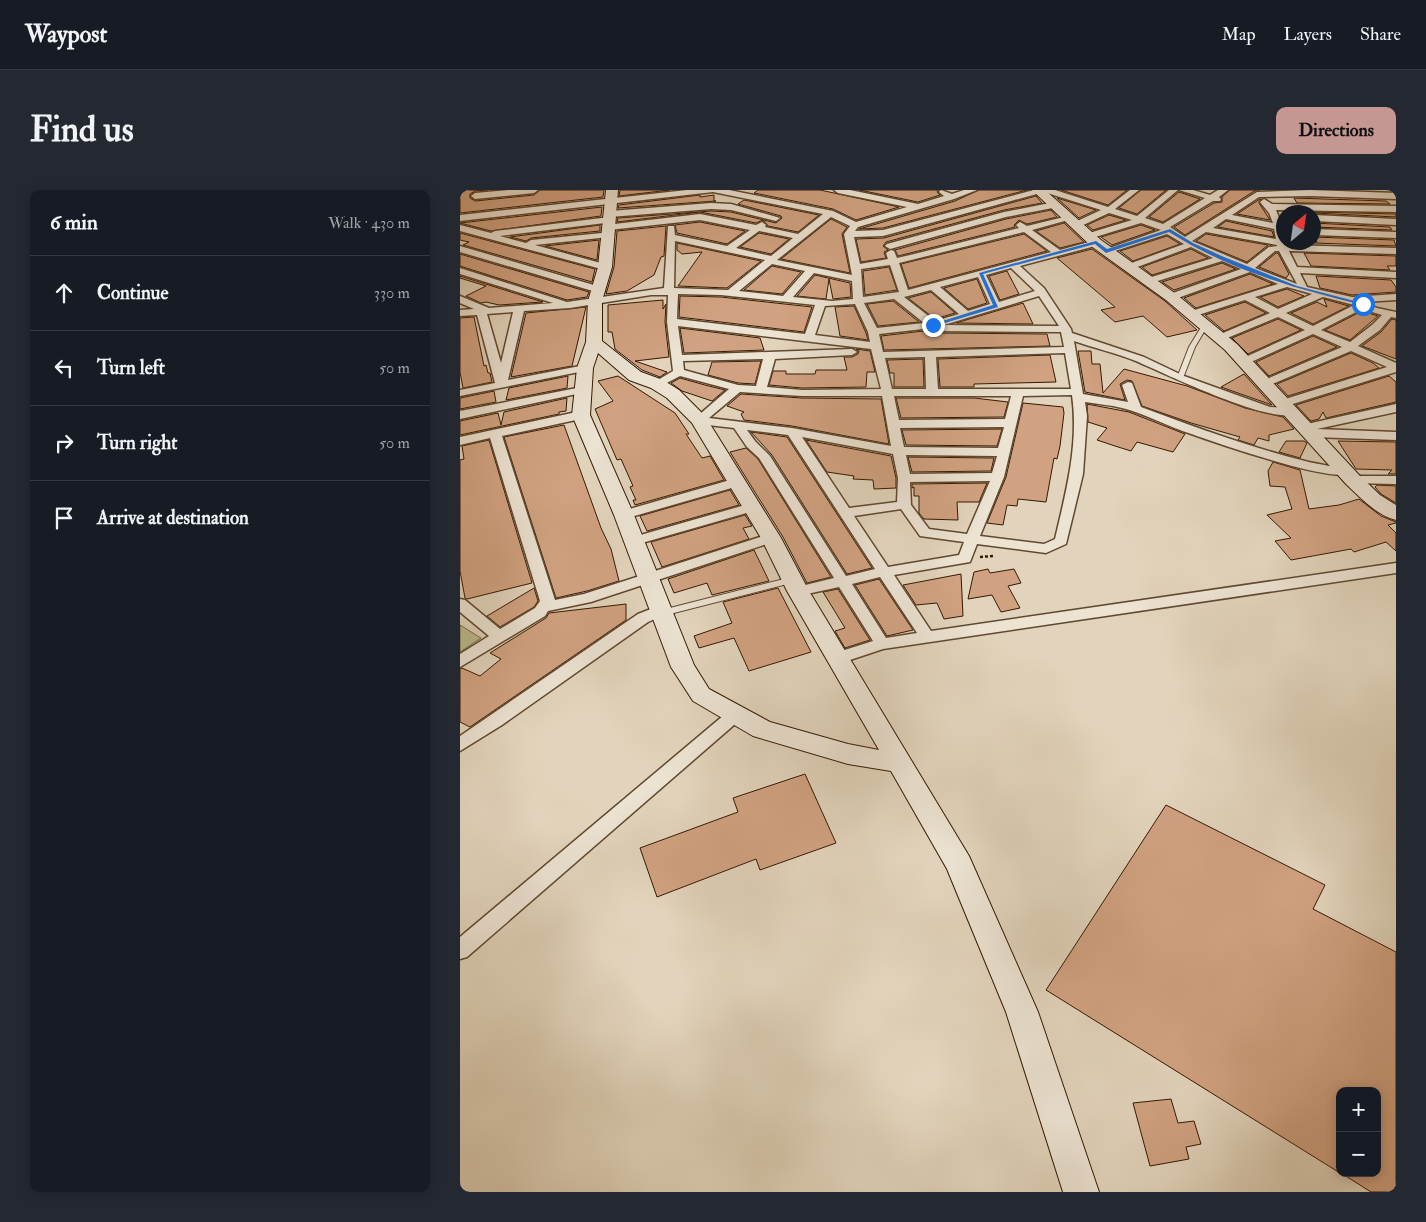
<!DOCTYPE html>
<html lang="en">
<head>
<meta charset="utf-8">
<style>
  :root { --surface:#171b24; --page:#242831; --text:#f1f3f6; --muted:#9ea1a6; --line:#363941; --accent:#c59692 }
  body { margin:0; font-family:"IM FELL Double Pica",serif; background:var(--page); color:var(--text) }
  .controls { position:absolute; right:15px; bottom:15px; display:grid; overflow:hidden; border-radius:10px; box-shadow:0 2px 12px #0003 }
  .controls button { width:45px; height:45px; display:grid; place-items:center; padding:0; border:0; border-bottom:1px solid var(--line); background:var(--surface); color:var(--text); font:25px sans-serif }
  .compass { position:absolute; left:816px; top:15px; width:45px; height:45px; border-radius:50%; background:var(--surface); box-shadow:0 2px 12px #0003; rotate:29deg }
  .stop { position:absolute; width:15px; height:15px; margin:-11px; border:4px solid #1a73e8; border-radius:50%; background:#fff }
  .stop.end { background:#1a73e8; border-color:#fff; box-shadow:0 1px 5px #0008 }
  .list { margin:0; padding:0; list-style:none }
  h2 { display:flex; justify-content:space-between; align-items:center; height:65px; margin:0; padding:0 20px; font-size:21px }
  h2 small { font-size:16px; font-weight:400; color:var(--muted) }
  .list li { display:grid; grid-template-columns:32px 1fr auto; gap:15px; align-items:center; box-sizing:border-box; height:75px; padding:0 20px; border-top:1px solid var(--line) }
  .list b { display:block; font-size:19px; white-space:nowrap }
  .list em { font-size:16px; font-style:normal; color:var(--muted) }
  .icon { flex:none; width:28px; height:28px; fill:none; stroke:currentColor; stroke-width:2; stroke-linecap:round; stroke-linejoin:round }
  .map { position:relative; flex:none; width:936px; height:1002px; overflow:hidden; border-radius:10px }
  header { display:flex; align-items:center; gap:30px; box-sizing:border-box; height:70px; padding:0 25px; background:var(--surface); border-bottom:1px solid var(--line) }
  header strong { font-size:24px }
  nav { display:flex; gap:28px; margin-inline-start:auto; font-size:18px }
  .intro { display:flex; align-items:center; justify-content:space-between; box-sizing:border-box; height:120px; padding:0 30px }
  h1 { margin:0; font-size:35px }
  .button { padding:12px 22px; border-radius:10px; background:var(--accent); color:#111; font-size:18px; font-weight:700 }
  main { display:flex; gap:30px; padding:0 30px }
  aside { flex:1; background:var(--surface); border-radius:10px; box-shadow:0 2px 12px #0003 }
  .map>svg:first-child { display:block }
  .green { fill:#babb8c; stroke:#776a46 }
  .building { fill:#d1a281; stroke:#341900 }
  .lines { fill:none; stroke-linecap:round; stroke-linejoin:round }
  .lane-casing { stroke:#60482f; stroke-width:2 }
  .street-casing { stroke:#60482f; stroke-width:3 }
  .secondary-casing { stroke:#341900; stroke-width:2 }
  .path { stroke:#341900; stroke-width:2.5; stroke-dasharray:3 2; stroke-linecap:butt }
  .lane { fill:#ece3d3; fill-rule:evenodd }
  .street { fill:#ece3d3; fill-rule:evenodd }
  .secondary { fill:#ece3d3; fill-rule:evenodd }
  .route { fill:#1a73e8 }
</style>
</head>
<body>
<header>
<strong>Waypost</strong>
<nav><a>Map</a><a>Layers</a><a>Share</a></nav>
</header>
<div class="intro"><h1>Find us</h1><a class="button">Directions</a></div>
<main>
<aside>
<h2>6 min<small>Walk · 430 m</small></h2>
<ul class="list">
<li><svg class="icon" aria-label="ahead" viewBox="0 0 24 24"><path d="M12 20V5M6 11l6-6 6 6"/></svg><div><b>Continue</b></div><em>330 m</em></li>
<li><svg class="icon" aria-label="left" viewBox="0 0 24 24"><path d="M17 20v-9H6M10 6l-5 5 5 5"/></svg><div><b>Turn left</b></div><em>50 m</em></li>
<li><svg class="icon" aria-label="right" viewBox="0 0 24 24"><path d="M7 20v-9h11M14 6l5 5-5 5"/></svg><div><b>Turn right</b></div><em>50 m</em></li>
<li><svg class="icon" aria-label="arrive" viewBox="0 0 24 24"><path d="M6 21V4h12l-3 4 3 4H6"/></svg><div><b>Arrive at destination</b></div></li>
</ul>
</aside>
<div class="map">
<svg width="936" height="1002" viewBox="0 0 936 1002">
  <rect width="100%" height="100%" fill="#e2d4bc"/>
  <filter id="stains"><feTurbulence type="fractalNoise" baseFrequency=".004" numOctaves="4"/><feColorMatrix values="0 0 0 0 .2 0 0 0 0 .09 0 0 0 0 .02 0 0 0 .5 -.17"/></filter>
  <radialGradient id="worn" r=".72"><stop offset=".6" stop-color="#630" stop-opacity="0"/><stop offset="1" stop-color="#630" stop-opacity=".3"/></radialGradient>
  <path class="green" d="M0,435L21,448L0,462Z"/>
  <path class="building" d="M0,0H28L15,1L10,4V8L15,11L74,5L80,0H144L143,7L0,23Z
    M160,0H210L159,6Z
    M298,0H360L439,17L396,30L373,19L294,3Z
    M399,0H478L477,2L480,5L458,12Z
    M519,0H567L423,38L399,39L495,11Z
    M601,0H667L648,15Z
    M681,0H706L677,24L659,18Z
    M770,0H800H796L725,45L714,37L754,13L762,12V7Z
    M719,2L740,9L703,32L689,27Z
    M240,5V7L254,5V11H256L158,18L159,15Z
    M576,6L582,13L544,20L426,52L423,56L428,60L424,62L426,68L401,72L396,49L424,48Z
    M597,8L636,20L619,28Z
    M834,8L926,11L930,14L837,13Z
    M800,9H801L799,13L810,30L777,24Z
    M284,10L359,25L338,42L308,36L303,30L296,33L240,22L157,32L158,28L251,21L271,22L316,33L322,28L321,26L278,14Z
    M142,17L141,26L31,41L0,33Z
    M591,20L597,27L567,34L559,30L554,35L555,37L438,66L435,60L546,29Z
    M854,22L936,24V27L854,23Z
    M649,25L666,30L633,40L627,35Z
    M371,29L387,37L382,44L390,83L321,69Z
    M766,31L812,41L814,47L758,37Z
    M240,32L285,41L267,54L217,43L215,35Z
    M604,33L624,52L600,58L576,41Z
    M854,33L930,37L932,40L854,37Z
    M140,35V41L71,48L66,51L50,47Z
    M681,35L695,40L652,55L641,47Z
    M206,36L204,66L201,67L194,85L167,101L146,104L154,77L157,41Z
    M0,43L135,79L132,92L3,55L9,52L0,50Z
    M299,43L329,49L311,64L280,57Z
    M564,44L587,61L449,98L441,74Z
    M746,44L808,55L787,72L736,51Z
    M707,46L720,54L673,71L660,61Z
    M854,47L934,50L936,56L828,52H857Z
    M139,50L137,70L85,56Z
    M217,53L301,71L267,98L218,96L242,62L222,64L217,60Z
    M632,59L705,111L737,140L707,147L683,126L655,132L641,120L655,117L597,68Z
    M731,59L748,68L692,85L682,77Z
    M816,63H818L829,84L826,88L799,77Z
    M844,63L936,66V76H927L930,80L851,76Z
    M0,64L129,102L127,107L107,110L0,76Z
    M762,73L776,79L714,100L702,92Z
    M312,76L341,82L322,104L284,100Z
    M429,77L437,100L405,105L403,81Z
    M547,81L559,104L540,110L529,86Z
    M790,84L813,94L736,118L724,108Z
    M355,85L390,93L391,107L373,109L369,89L366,109L337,106Z
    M0,86L83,112L39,115L26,112L21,113L6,106L26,96L0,88Z
    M856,86L931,90L936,97V102L892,105L860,98Z
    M517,89L527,113L508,119L484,98Z
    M827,99L844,106L818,117L800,107Z
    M471,102L495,123L475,129L448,108Z
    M220,106L261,107L352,117L344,142L219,127Z
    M864,109L889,116L853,134L831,123L857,112L867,117Z
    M203,110V119L206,114L205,132L209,167L175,171L207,182L200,187L182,180L155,159L152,142H148V115Z
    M433,111L459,132L418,136L407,114Z
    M785,112L806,123L764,141L745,125Z
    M563,113L573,134L496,133Z
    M394,116L406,143L408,150L380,146L375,117Z
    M126,117L112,176L51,187L66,123Z
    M902,121L918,126L890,150L865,140Z
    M14,127L24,176L26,175L28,183H30L32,192L3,198L0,182V128Z
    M818,129L841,140L788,164L772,148Z
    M932,129L936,130V169L902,156L921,142Z
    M220,138L300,148L304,160L224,163Z
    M472,140L477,143L587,144L590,156L424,160L421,146Z
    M853,146L877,157L809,186L796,172Z
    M396,159L410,161L415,182H407L406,197L342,198L309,195L313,181H326V184H355L356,180H387L384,167H392L398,164L399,161Z
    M618,161H631L632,174H640L643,203L664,179L727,196L785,218L823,227L834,239L809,245V251L798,248L794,255L778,250L780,247L731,233L682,216L672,191L667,190L660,194L665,210L625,202Z
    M891,163L913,173L919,178L828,206L817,194Z
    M590,165L596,192L514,194V197H480L478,169Z
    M463,169L464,197H434V183H430L427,170Z
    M301,171L295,194L278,193L248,185L252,172Z
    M784,184L812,215L761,197Z
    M108,186L107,198L46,210L49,198Z
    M158,186L215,223L229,244H226L242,268L250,266L264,290L175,315L173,310H176L170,297L173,296L161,269L157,270L135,219L153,211L138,191Z
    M929,186L936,192V212L866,228L863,222L859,229L851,231L836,215Z
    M220,188L245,195L265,200L252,211L222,201L211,193Z
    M34,201L36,212L0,219V208Z
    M281,204L342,208L421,209L429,254L332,236L284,230L281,224L284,222L267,216Z
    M107,208L106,221L99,222V224L0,245V231L38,223L41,235L44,222Z
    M436,208H514L548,212L544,227L441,228Z
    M563,213L603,217L604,223L600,256L597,269L594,268L586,312L558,309L557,316L547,315L543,335L527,333L546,287Z
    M627,214L669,222L725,244L713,262L677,252L671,261L655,256L637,250L647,238L628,232Z
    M104,235L141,338L151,359L159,391L127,401L96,408L44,247Z
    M542,239L537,256L446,255L442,240Z
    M291,242L327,247L412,378L387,384L312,265Z
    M29,250L72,393L7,409L5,408L0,381V270L4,269L2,256Z
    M346,250L431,266L436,288V298L414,299L413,290L393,289L394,286L367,282Z
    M826,251H844L847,253L840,268L819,262Z
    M878,251L936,252V284H928L932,280L896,279Z
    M286,258L298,269L371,387L347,393L323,347L270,262Z
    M448,267L534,268L531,281L452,282Z
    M813,272L840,280L849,319L879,315L899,309L921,326L936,332V333L928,335L936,343V361L926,352L894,362L891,359L831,370L815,351L831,348L807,325L832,319L825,297L810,296L808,281Z
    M527,293L519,312H497L498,330L464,329L459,323V306H454V297L452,298V294Z
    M917,295L936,296V313L921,304L915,297Z
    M270,300L279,315L187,341L180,326Z
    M285,325L292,336L283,338L289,349L202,377L191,352Z
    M294,360L309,391L252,405L247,393L214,403L208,389Z
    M528,379L530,383L554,379L561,393L548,396L560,418L541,422L532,405L508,409L514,382Z
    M501,384L503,426L484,429L477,413L456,415L443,395Z
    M419,389L453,440L427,446L395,395Z
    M74,398L78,411L74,417L40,437L27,426Z
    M318,398L351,462L289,481L274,448L239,458L234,446L272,433L263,412Z
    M378,399L410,450L385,458L375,441L385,438L363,402Z
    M166,414V430L10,537L0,532V479L2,478L20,486L41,469L30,463L86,428L89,423Z
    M345,584L376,653L300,680L296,669L197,707L180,658L278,622L273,608Z
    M706,615L865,695L853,719L936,762V1002H911L881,983H917V901H880V983L586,800Z
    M711,909L718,933L734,931L741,954L726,957L729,969L690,976L673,913Z"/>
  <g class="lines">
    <defs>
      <path id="lane" d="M743,134L748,135L735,157L723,188L718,189L717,188L729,157Z
        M332,387L335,388L336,390L335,392L202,426L198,423L202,420Z"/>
      <path id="street" d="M49,0H78L74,3L15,9L11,6L15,3Z
        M227,0H269L373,21L396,32L447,17L378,3L374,0H390L458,14L484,6L479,2L481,0L492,4L504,0H517L494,9L398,37L395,41L423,40L574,0H595L648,17L670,0H679L655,19L677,26L709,0H718L685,28L703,34L745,8L719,0H733L750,5L758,0H768L759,7L761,9L760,11H753L710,37L725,47L797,2L850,0L936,3V9L850,6L799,7L772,25L813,33L809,23L800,12L804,9L812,14L936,16V22L816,20L823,37L824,52H826L827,55L936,58V64L829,61L837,77L936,82V88L840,83L847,97L892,107L936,104V110L905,112L917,118L936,122V128L931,127L920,140L898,156L936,173V182L823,217L819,215L817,213L819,211L927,177L891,161L810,195H802L800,193L802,191L882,157L853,144L789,173H781L779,171L781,169L845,140L818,127L760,151L756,150L755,148L756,146L810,123L785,110L732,127L727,124L728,122L818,94L790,82L715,109H707V105L781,79L762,71L688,94L685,93V89L753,68L731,57L672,79H666V75L724,54L707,44L649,63L646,64L641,61L701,40L681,33L632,48H626V44L672,30L649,23L619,37H613V33L641,20L584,2L423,46L394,47L400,74L428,69L426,63L431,60L434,61L437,68L450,65L559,38L556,35L560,32L567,36L612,25V29L572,40L600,60L636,50L641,53L639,55L560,76L584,98L611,139L612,143L684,167L724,186L810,217L832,218L838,222C821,240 699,181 676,171C656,163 634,158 614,151L623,204L668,212L662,195L668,192L672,193L681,217C735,237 789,257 845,271C854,274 889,278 892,282C880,297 742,248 720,240C701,233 682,223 662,218C650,215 637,214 625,212L627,226L623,284L606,354L586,363L517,354L510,372L434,385L471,441L936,373V383L423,459L378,474L372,472L370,468L372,464L413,451L379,397L338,406L333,404L331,401L333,398L374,388L299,268L287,257L274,238L239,234L233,230L269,199L220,186L201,196H193L191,194L213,181L207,132L208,105H191L110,118L64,121L48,190L125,175L129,176L131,178L129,180L0,206V200L35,193L17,125L0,126V120L14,119L0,113V106L29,118L93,113L0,84V78L107,112L204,98L208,36H214L215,45L267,56L290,40L240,30L149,40L146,39V35L240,24L296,35L302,32L306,35L305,37L338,44L363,24L253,2L0,31V25ZM371,27L390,36L384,44L392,85L317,70ZM766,29L814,39L816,49L753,38ZM299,41L333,48L311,66L276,58ZM564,42L591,62L448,100L439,73ZM746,42L817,55V56L809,57L787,74L732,51ZM215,51L305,70L268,100L214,98ZM815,61H819L837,94L795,78ZM312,74L345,81L323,106L279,101ZM430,75L439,102L403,107L401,79ZM551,78L575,101L539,112L526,85ZM354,83L392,91L393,109L372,111L333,107ZM518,87L530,114L508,121L480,97ZM827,97L852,104L818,119L795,107ZM471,100L499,124L475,131L444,107ZM218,104L261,105L355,115L345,144L217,129ZM579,106L599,136L484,135ZM863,107L894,115L853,136L826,123ZM434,109L464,133L417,138L404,113ZM395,114L408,142L410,152L355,145L365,116ZM902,119L922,125L912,135L890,152L861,140ZM53,122L41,173L27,124ZM218,136L411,159L421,199L342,200L307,197L315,169L392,165L397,162L392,159L222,165ZM472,138L477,141L601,142L604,157L423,162L419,144ZM605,163L611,199H478L476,167ZM465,167L466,199H432L425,168ZM303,169L296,196L278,195L224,180L223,171ZM280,202L342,206H422L431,256L332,238L249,228ZM612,205C619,254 606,302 595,349L584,354L520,346L544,287L563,206ZM434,206H551L545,229L439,230ZM544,237L538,258L444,257L440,238ZM287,240L328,245L415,379L386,386L310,266L295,251ZM342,247L433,264L438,288L437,312L389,318ZM446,265L537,266L532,283L450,284ZM530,291L507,344L469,339L451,315L450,292ZM441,319L460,346L504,352L499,365L428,377L394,326ZM420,387L457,443L426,448L392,394Z
        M595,12L598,13V17L546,27L430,59L425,56L427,54L544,22Z
        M251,13L271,14L320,28L316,31L271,20L251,19L150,27L146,24L150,21Z
        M854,25L936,29V35L854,31Z
        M150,27L154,30L153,32L40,46L66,53L71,50L152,42L154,44L149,47L75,55L148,75L150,77L145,80L0,41V35L31,43L35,41Z
        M854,39L936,42V48L854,45Z
        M0,56L144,98L145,100L144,102H136L0,62Z
        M122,197L128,200L126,202L0,229V221Z
        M936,214V222L857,239L936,242V250L853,247L849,246L848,241H843L841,238L847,234Z
        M121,221L125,222L127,225L125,228L42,246L95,410L124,404L306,345H316L318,348L316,351L131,412L88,421L85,426L0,477V464L29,446L0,422V409L5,410L40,439L75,418L80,411L30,248L0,255V247Z
        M893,286H936V294L888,293L887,290L888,287Z
        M277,288L282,289L283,292L282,295L164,329L157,325L159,322Z
        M292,313L297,314L299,317L297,320L175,355L170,354L168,351L170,348Z
        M201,415L206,416L208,420L206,424L188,432L42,535L0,561V546L178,424Z
        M276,518L282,520L284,524L282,528L7,767L0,769V747L270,520Z"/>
      <path id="secondary" d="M146,0H158L152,77L142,111V151L181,182L203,190L219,200L245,226L321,348L349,401L509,666L578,822L639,1002H603L546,822L487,679L431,581L388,574L293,546L233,511L211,477L154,325L112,225L117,178L126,152L128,111L138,77ZM138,163L169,190L191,198L207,208L232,233L301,348L327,401L419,560L388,554L310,532L249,499L234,475L174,325L130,225L133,178Z
        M572,0H585L641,50L716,104L777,154L900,286L920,305L936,315V330C916,325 901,308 886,294L765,160L706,110L631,56Z"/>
    </defs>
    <use href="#lane" class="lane-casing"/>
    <use href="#street" class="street-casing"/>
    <use href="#secondary" class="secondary-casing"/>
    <path class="path" d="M520,367L533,366"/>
    <use href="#lane" class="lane"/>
    <use href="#street" class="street"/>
    <use href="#secondary" class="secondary"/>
  </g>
  <path class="route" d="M710,39L733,53L764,67L837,96L906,114L903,115C836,99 769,80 709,42L646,63L635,54L523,84L538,117L475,136L470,135L533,115L519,83L636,51L647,59Z"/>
  <rect width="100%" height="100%" filter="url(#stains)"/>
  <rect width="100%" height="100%" fill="url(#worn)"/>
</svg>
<div class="controls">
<button>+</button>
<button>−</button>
</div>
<svg class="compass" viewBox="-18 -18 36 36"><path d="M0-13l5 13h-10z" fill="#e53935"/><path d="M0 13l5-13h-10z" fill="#9ea1a6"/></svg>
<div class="stop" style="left:903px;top:114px"></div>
<div class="stop end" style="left:473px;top:135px"></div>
</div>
</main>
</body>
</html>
